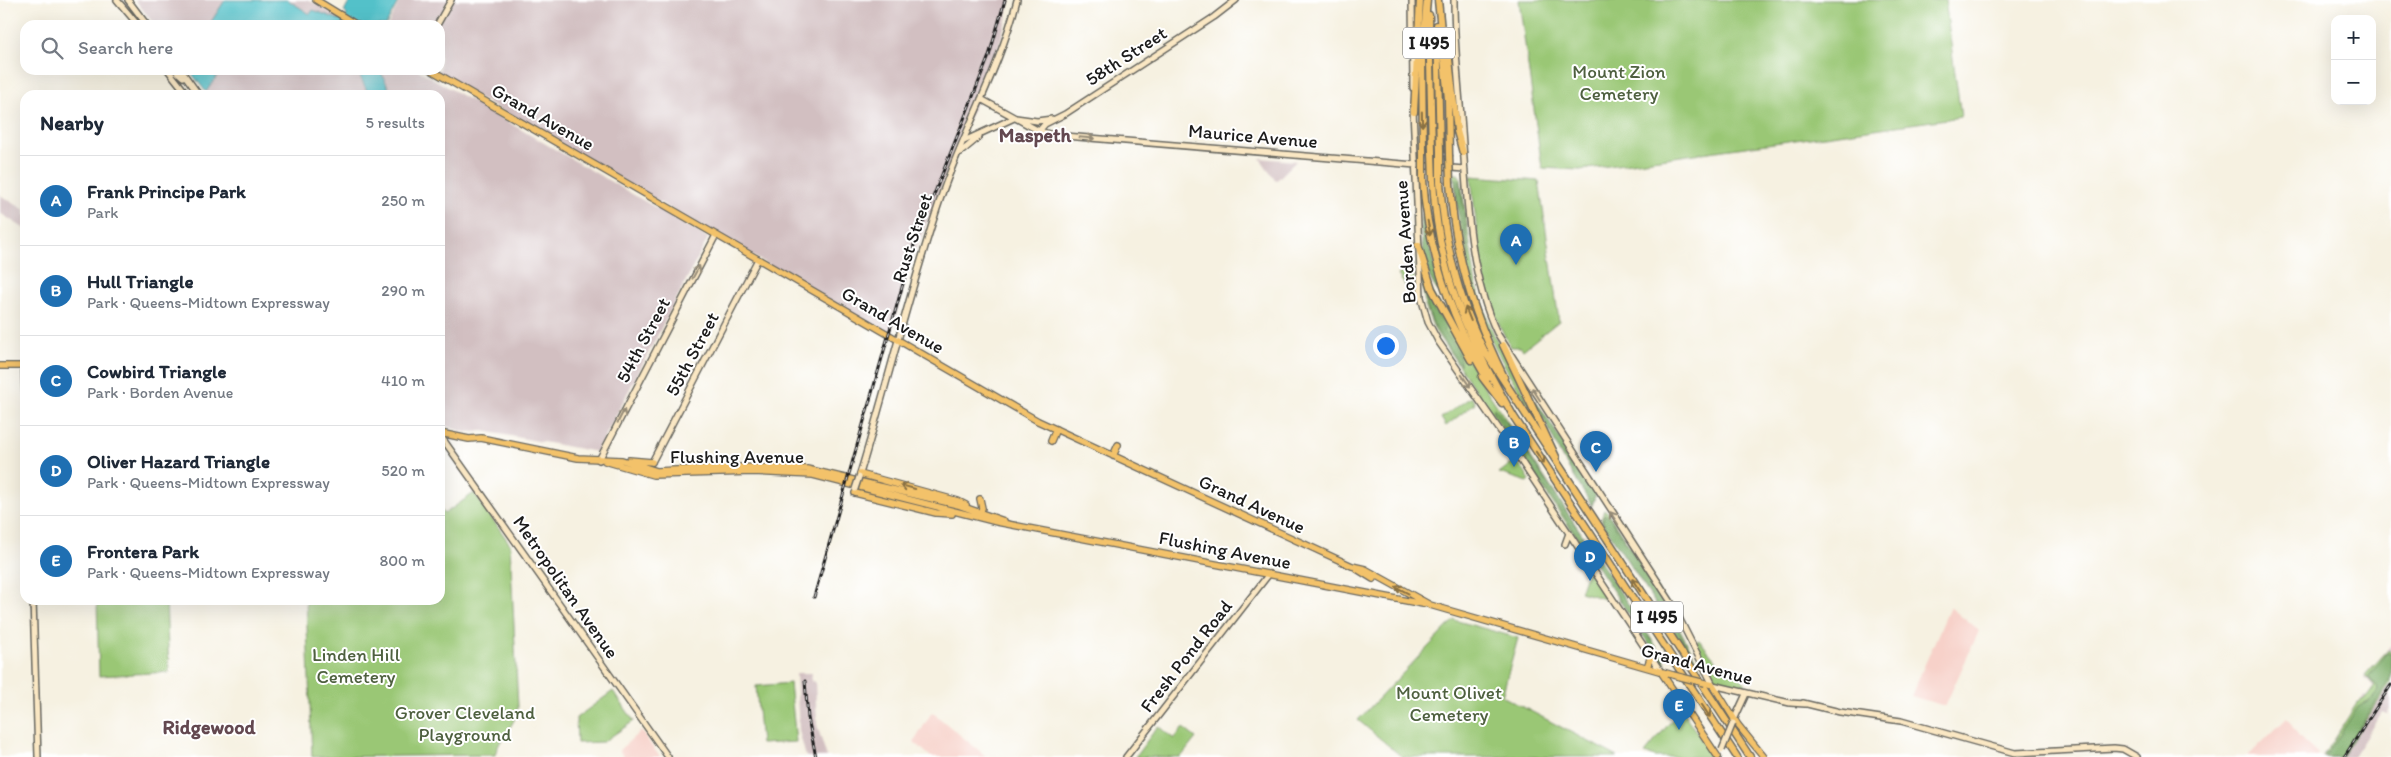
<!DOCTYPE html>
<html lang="en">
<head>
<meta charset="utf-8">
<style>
  :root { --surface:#fff; --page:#f6f6f7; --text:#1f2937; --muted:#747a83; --line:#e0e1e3; --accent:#1f6fb2 }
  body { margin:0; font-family:Itim,sans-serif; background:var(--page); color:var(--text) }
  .controls { position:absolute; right:15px; top:15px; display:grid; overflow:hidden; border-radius:10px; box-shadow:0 5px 20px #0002 }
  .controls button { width:45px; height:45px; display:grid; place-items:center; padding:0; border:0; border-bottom:1px solid var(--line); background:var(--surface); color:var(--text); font:25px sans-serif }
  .you { position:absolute; left:1385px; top:345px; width:18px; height:18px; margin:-12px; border:4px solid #fff; border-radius:50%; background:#1a73e8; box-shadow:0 0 0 8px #1a73e833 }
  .badge { display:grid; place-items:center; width:32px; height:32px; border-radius:50%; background:var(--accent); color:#fff; font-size:16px; font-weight:700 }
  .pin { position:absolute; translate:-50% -41px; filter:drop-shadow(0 1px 2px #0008) }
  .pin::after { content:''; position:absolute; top:26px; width:18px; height:15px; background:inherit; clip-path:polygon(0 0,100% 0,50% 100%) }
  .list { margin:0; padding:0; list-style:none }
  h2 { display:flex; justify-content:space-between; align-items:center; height:65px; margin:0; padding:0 20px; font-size:21px }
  h2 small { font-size:16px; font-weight:400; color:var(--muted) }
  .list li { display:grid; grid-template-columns:32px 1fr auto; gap:15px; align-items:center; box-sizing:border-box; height:90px; padding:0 20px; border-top:1px solid var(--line) }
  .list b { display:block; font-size:19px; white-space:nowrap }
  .list p { margin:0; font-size:16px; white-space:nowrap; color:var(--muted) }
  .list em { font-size:16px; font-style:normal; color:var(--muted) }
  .icon { flex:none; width:28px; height:28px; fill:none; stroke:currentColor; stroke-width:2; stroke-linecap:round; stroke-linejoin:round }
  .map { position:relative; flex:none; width:2391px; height:757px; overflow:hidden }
  .search { position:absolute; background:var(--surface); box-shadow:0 5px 20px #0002; left:20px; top:20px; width:425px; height:55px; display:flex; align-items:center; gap:12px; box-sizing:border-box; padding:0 18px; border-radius:15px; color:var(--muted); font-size:19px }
  .panel { position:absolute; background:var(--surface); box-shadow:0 5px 20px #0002; left:20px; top:90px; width:425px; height:515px; border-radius:15px }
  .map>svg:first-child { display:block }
  .built { fill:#f7d1c9 }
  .industrial { fill:#d2bfc1 }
  .green { fill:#9ac774; stroke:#5b7248 }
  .forest { fill:#7bac66; stroke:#4c6441 }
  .water { fill:#53c1c9; stroke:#386e72 }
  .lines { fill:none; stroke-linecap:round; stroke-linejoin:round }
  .secondary-casing { stroke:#686761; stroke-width:8 }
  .primary-casing { stroke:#686761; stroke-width:8 }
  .motorway-casing { stroke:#686761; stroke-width:9 }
  .secondary { stroke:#fae7c3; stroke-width:5 }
  .primary { stroke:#f3c26a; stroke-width:5.5 }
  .motorway { stroke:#f3c26a; stroke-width:6 }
  .rail-casing { stroke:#1c1c1c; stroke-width:3 }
  .rail { stroke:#fff; stroke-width:1; stroke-dasharray:4; stroke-linecap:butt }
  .secondary-bridge-casing { stroke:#686761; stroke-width:8; stroke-linecap:butt }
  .primary-bridge-casing { stroke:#686761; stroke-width:8; stroke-linecap:butt }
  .motorway-bridge-casing { stroke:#686761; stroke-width:9; stroke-linecap:butt }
  .secondary-bridge { stroke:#fae7c3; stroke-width:5 }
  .primary-bridge { stroke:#f3c26a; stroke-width:5.5 }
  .motorway-bridge { stroke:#f3c26a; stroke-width:6 }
  .oneway { stroke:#886f43 }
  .oneway2 { stroke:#968c78 }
  .labels { text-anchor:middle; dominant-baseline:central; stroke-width:4; stroke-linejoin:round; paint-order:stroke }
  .shield { fill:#fff; stroke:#606060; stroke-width:1 }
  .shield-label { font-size:18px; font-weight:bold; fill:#1c1c1c }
  .street-label { font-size:19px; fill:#1c1c1c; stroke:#fff }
  .park-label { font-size:19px; fill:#4e603f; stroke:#fff }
  .neighbourhood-label { font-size:20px; font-weight:bold; fill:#634850; stroke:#fff }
</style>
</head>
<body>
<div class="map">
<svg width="2391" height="757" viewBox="0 0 2391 757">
  <rect width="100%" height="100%" fill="#fff"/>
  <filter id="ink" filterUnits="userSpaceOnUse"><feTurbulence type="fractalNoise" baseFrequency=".02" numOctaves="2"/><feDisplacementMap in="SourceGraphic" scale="10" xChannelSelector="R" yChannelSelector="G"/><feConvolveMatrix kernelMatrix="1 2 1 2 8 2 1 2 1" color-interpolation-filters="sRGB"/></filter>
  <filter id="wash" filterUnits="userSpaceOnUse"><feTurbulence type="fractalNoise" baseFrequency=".0096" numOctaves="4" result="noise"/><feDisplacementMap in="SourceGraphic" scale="20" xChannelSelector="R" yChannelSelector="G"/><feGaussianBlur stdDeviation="1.12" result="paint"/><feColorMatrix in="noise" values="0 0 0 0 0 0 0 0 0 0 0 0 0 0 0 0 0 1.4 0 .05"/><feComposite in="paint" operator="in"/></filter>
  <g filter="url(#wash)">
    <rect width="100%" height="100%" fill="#f6f1e1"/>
    <path class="built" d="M1950,607L1979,631L1945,706L1911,696Z
      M932,712L987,757H931L914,742Z
      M2287,718L2299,737L2318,755L2317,757H2247Z
      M641,731L654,749L660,757H624L619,750Z"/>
    <path class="industrial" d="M135,0H225L209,25H155Z
      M288,0H309L343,20L311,14Z
      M400,0H1011L1000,43L912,259L891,336L431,70H440V25H388Z
      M221,70H357L369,95H208L206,92Z
      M380,70H418L708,238L597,452L483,431L465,432L440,424V95H392Z
      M1260,158L1296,161L1276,181Z
      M0,195L25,210V229L0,213Z
      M2391,645V708L2387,714L2382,712L2353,757H2322L2364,696L2368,699L2375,688L2365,677Z
      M796,673H812L811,682L815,681L817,725L827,757H806L799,731Z"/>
    <path class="green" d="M1519,0H1945L1961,117L1580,170L1542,168Z
      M1454,174H1458L1461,179L1476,287L1495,337L1512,365L1534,415C1523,396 1511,378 1501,359C1471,303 1458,237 1454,174Z
      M1471,176L1539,181L1559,321L1523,350L1521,347H1511C1479,295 1478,235 1471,176Z
      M1413,264L1415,299L1398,275Z
      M1422,276L1480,380L1583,536L1581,541L1578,540L1435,331L1425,306Z
      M1471,397L1475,403L1446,426L1441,418Z
      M1516,460L1530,480L1528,482L1499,473Z
      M474,493L510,544L518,707C516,726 499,737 495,755L312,757L306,600H440V508L444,514Z
      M1604,510L1607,511L1667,604L1700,668L1702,675L1601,520Z
      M1588,569L1609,600L1580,592Z
      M97,600H166L169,672L99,676Z
      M1454,620L1518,638L1502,696L1618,757H1402L1358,720Z
      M1699,640L1723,668H1732L1746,684L1739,686L1714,679L1696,645L1697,641Z
      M2388,650L2391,652V683L2341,757H2323L2357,703L2367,697L2375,686L2365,675Z
      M790,683L796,742L761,744L756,686Z
      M613,691L634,721L603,742L577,743L576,718Z
      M1681,709L1713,757H1655L1645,753Z
      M1158,726L1174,739L1183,728L1196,738L1181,757H1135Z"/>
    <path class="forest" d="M1456,178L1460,181L1469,257L1457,200Z
      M1422,216L1440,289L1438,291C1422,272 1422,241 1420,218Z
      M1428,295L1434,311L1447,327L1443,331C1450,336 1462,356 1460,365C1447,345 1426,321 1426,296Z
      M1536,401L1596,493L1592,506L1562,457L1535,402Z
      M1494,408L1507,423L1583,536L1580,540L1497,417L1493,411Z
      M1605,514L1610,518L1665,603L1699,670L1602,522Z
      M1594,552L1663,657L1666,664L1660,661L1593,561L1591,553Z
      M2387,653L2391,654V679L2340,757H2325L2358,707L2369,701L2378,691L2377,686L2368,677Z"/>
    <path class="water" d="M225,0H288L310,14L313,10L343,21L347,15L344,11L351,0H399L386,25H209Z
      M189,70H221L206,92Z
      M357,70H380L392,95H369Z"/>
  </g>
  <g filter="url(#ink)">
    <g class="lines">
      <defs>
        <path id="secondary" d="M117,0L138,25
          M128,0L147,25
          M1412,0L1413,88
          M1454,0C1454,44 1459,86 1462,130C1467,196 1468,272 1497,333L1671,602L1713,685L1790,703L1805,704
          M437,25L451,0
          M168,70L187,94
          M175,70L183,77
          M181,70L199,95
          M981,99L1039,131L1053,135L1464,169
          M1413,109L1421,297L1428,322L1438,341L1517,455L1661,672
          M1016,118L1037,121L1052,119
          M1039,131L1045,124L1065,114L1214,17L1236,0
          M964,141L1014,118
          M961,152L979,137
          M24,366L25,394
          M440,435L668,757
          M599,460L716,235
          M652,462L758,259
          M859,477C888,383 910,287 942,194C965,128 1000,68 1017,0
          M1565,544L1569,533
          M33,600L38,757
          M1803,703L1840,712L1901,721L2015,753L2114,748L2123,749L2137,757
          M1734,720L1746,694
          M1126,757L1269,574"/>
        <path id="primary" d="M316,0L357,25
          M431,70L1038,421L1352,566L1365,569L1430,605L1673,675
          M0,366H25
          M440,433L469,439L481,438L578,458L622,460L657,471L734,467L807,469L958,505L1004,521
          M1051,441L1056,429
          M1113,456L1118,445
          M629,460L652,462
          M605,461L653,475L753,472L813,475L997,522L1423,604
          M860,474L958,501L966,505
          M855,493L936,513L952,514
          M980,514L982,508L980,499
          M1357,569L1373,579
          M1647,667L1651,656
          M1661,672L1718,757
          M1705,683L1713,685L1738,725L1764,757"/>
        <path id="motorway" d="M1438,0L1448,99L1449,155
          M1429,15L1432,152
          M1437,25L1440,152
          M1447,41L1457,131L1463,153
          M1414,112L1420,0
          M1423,152L1422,56L1427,0
          M1423,180C1428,251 1451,318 1487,379
          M1433,182C1439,279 1467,335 1514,417L1737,757
          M1440,182C1444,242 1458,299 1485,352L1750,757
          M1450,183C1454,252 1473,315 1504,377
          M1418,245L1432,289L1471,360
          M1503,345L1556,457
          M1482,377L1502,403"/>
      </defs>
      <use href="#secondary" class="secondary-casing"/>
      <use href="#primary" class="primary-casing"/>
      <use href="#motorway" class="motorway-casing"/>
      <use href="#secondary" class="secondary"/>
      <use href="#primary" class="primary"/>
      <use href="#motorway" class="motorway"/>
      <defs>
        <path id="rail" d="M814,597L914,245L989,56L1005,0
          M805,681L808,718L816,757
          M2344,757L2391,685"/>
      </defs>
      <use href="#rail" class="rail-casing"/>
      <use href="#rail" class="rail"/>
      <defs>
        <path id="secondary-bridge" d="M855,489L859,477
          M1722,750L1733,723"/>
        <path id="primary-bridge" d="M1673,675L1705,683"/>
        <path id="motorway-bridge" d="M1423,152V180
          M1432,152L1433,182
          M1440,152V182
          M1449,155L1450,183"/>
      </defs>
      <use href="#secondary-bridge" class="secondary-bridge-casing"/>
      <use href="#primary-bridge" class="primary-bridge-casing"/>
      <use href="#motorway-bridge" class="motorway-bridge-casing"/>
      <use href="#secondary-bridge" class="secondary-bridge"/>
      <use href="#primary-bridge" class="primary-bridge"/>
      <use href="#motorway-bridge" class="motorway-bridge"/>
    </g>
    <defs><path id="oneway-shaft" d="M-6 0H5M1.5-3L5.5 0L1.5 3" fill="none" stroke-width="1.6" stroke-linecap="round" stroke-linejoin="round" transform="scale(1.25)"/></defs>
    <g class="oneway">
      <use href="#oneway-shaft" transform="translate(1422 119) rotate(89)"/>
      <use href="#oneway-shaft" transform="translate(1429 228) rotate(79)"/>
      <use href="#oneway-shaft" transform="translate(1468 314) rotate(-112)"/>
      <use href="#oneway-shaft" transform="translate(1540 458) rotate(57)"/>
      <use href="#oneway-shaft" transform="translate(908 487) rotate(-165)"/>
      <use href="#oneway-shaft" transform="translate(1636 585) rotate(-123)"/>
      <use href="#oneway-shaft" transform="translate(1402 590) rotate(-152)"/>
      <use href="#oneway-shaft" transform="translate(1706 711) rotate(57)"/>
    </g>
    <g class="oneway2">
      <use href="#oneway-shaft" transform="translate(1087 138) rotate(5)"/>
      <use href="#oneway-shaft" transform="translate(696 272) rotate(-62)"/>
      <use href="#oneway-shaft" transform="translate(1466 381) rotate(55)"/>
      <use href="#oneway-shaft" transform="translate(1536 394) rotate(-123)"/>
      <use href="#oneway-shaft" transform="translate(621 416) rotate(-63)"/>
      <use href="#oneway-shaft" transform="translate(1614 518) rotate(-123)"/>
    </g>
  </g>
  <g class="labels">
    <g class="shield">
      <rect x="1403" y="27.5" width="52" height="31" rx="4"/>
      <rect x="1631" y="601.5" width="52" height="31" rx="4"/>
    </g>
    <g class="shield-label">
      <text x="1429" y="43">I 495</text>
      <text x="1657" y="617">I 495</text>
    </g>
    <g class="street-label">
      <text transform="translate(1126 56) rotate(-33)">58th Street</text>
      <text transform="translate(543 117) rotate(30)">Grand Avenue</text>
      <text transform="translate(1253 136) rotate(5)">Maurice Avenue</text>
      <text transform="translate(912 238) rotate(-72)">Rust Street</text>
      <text transform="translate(1405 242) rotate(-94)">Borden Avenue</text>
      <text transform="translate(893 320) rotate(30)">Grand Avenue</text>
      <text transform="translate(643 340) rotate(-62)">54th Street</text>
      <text transform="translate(692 354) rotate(-62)">55th Street</text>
      <text x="737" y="456">Flushing Avenue</text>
      <text transform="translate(1252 504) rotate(25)">Grand Avenue</text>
      <text transform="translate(1225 550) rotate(11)">Flushing Avenue</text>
      <text transform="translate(566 587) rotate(55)">Metropolitan Avenue</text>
      <text transform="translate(1186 656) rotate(-52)">Fresh Pond Road</text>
      <text transform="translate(1697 664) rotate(15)">Grand Avenue</text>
    </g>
    <g class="park-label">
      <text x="1619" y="71">Mount Zion<tspan x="1619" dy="22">Cemetery</tspan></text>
      <text x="356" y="654">Linden Hill<tspan x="356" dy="22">Cemetery</tspan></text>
      <text x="1449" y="692">Mount Olivet<tspan x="1449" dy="22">Cemetery</tspan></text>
      <text x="465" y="712">Grover Cleveland<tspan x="465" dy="22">Playground</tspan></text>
    </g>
    <g class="neighbourhood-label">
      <text x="1035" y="135">Maspeth</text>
      <text x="209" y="727">Ridgewood</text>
    </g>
  </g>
</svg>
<div class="controls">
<button>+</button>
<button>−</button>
</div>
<div class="you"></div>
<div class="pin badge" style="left:1516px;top:265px">A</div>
<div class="pin badge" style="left:1514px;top:467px">B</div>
<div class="pin badge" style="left:1596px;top:472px">C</div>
<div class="pin badge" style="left:1590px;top:581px">D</div>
<div class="pin badge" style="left:1679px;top:730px">E</div>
<div class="search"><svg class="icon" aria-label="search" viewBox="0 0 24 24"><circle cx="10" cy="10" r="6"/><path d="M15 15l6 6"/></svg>Search here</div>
<section class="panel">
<h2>Nearby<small>5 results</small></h2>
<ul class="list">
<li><span class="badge">A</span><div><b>Frank Principe Park</b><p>Park</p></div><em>250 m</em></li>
<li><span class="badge">B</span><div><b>Hull Triangle</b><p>Park · Queens-Midtown Expressway</p></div><em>290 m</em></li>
<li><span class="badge">C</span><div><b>Cowbird Triangle</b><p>Park · Borden Avenue</p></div><em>410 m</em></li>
<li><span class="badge">D</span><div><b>Oliver Hazard Triangle</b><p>Park · Queens-Midtown Expressway</p></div><em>520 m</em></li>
<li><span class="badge">E</span><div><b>Frontera Park</b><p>Park · Queens-Midtown Expressway</p></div><em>800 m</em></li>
</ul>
</section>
</div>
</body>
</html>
